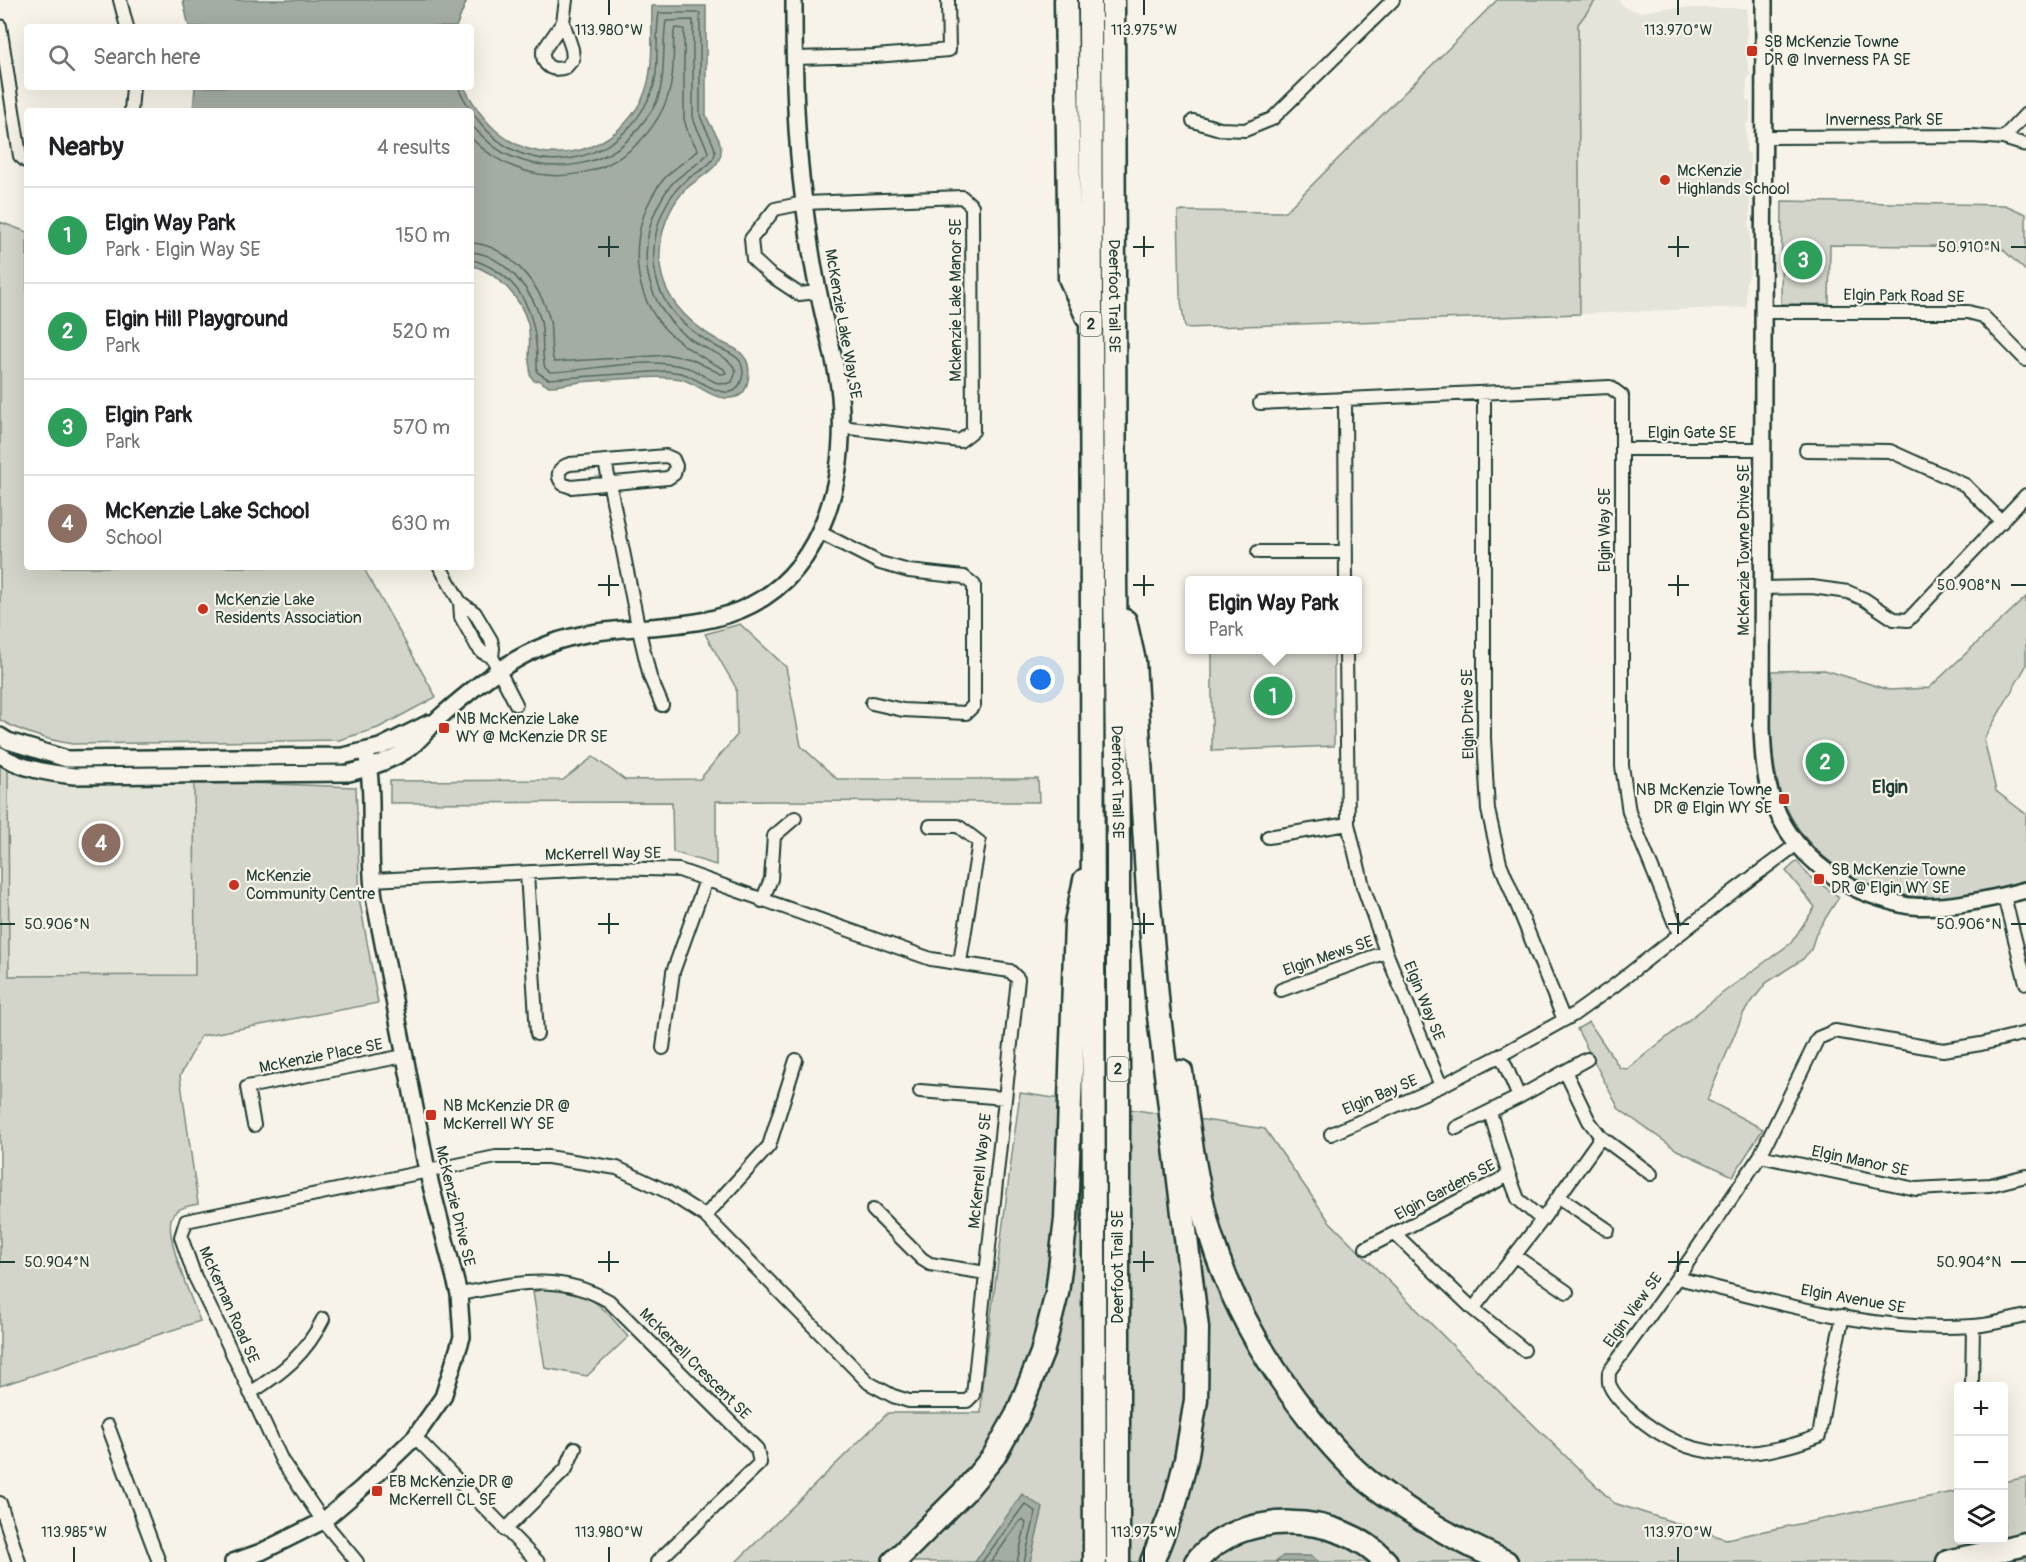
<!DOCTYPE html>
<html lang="en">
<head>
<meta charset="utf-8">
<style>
  :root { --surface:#fff; --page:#f6f6f6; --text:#202124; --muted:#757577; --line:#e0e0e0; --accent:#c8321e }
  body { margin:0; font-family:Pangolin,sans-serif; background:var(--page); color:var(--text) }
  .controls { position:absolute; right:18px; bottom:18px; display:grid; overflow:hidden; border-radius:6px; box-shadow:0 6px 24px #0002 }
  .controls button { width:54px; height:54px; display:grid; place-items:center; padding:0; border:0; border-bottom:2px solid var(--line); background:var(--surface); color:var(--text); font:30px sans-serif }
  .you { position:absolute; left:1041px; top:680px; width:21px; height:21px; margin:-15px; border:4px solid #fff; border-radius:50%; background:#1a73e8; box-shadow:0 0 0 9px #1a73e833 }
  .badge { display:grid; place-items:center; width:39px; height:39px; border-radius:50%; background:var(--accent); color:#fff; font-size:20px; font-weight:700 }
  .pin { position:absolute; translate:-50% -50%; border:3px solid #fff; box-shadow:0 2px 6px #0006 }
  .popup { position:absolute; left:1185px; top:576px; width:177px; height:78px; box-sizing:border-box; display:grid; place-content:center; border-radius:6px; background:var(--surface); filter:drop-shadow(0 2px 4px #0005); font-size:20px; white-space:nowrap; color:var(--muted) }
  .popup b { font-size:22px; color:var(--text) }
  .popup::after { content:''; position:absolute; left:50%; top:100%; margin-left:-12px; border:12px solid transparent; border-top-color:var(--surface) }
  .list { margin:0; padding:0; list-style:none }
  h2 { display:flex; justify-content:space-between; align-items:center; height:78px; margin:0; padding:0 24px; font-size:26px }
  h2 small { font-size:20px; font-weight:400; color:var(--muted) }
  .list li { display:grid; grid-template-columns:39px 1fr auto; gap:18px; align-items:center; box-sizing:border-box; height:96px; padding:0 24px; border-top:2px solid var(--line) }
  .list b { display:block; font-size:22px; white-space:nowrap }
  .list p { margin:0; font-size:20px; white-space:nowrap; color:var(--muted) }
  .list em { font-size:20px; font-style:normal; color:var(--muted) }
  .icon { flex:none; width:33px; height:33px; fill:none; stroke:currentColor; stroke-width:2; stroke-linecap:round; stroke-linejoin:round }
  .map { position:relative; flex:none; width:2026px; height:1562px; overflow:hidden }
  .search { position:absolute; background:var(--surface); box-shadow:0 6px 24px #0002; left:24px; top:24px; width:450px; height:66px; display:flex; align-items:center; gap:15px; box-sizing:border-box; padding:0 21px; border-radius:6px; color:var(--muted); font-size:22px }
  .panel { position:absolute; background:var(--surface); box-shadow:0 6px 24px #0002; left:24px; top:108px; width:450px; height:462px; border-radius:6px }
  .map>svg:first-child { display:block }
  .built { fill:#e5e4d9 }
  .green { fill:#d3d5ca; stroke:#79897f; stroke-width:1.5 }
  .water { fill:#a4ada3; stroke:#6f8077; stroke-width:1.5 }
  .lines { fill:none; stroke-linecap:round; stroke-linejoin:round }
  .shore { stroke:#546a60; stroke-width:1.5 }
  .minor-casing { stroke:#1f3d34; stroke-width:16 }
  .tertiary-casing { stroke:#1f3d34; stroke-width:20 }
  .motorway-casing { stroke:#1f3d34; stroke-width:27 }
  .minor { stroke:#f7f3e8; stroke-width:12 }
  .tertiary { stroke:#f7f3e8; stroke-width:15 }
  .motorway { stroke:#f7f3e8; stroke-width:22 }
  .ticks { fill:none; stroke:#1f3d34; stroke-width:2 }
  .poi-dot { fill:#c8321e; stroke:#f7f3e8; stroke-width:2 }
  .labels { text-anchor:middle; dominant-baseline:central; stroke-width:4.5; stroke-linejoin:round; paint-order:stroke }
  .shield { fill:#f7f3e8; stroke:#60746a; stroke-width:1.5 }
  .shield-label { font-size:15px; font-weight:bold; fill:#1f3d34 }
  .poi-label { font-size:16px; fill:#1f3d34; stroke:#f7f3e8; text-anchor:start }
  .street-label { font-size:16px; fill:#1f3d34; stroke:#f7f3e8 }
  .neighbourhood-label { font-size:18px; font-weight:bold; fill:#1f3d34; stroke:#f7f3e8 }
  .ticks-label { font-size:15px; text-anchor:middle; fill:#1f3d34; stroke:#f7f3e8; stroke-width:4.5; stroke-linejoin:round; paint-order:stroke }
</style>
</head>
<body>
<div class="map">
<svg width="2026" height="1562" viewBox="0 0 2026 1562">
  <rect width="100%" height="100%" fill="#f7f3e8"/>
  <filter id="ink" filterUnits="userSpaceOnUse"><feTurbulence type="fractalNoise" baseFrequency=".0167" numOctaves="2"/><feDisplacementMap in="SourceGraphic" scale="12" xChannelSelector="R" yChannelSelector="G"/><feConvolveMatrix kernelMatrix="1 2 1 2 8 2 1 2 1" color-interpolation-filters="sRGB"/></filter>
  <g filter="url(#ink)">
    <path class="built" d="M1596,0H1618L1626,8L1640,12L1667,8H1747V60L1750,75L1747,78L1746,99L1750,102V120L1746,124V151L1750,154V220L1748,223L1750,231V274L1746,283V307L1580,314L1578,24Z
      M8,768L22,773L194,781L195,975L9,976Z"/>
    <path class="green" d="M1497,0H1596L1578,24L1580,314L1185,328L1180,294L1178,211L1285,212Z
      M1782,201L2005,205L2026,214V271L2000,247L1830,245L1829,304H1781Z
      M0,222L27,232V567H363L436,697L378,728L339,740L72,744C45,739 24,733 0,720Z
      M2026,597V666L1984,739L1996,791L2026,814V880C1996,888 1963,898 1932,898C1863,897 1792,850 1777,780C1769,745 1772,707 1772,671L1825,670L1889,690L1929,688Z
      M740,624L786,667L801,746L837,779H1038L1039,802L716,801V865L673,852L672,802L390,803V781L563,780L593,757L625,780L700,779L737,735L736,688L705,634Z
      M1212,650H1334V746L1212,751Z
      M0,764L8,768L9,976L195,975L194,781L356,787L360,903L378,1003L201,1036L180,1076L198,1204C189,1206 179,1207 173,1215C161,1231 193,1302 200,1321L0,1386Z
      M1797,861L1809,876L1839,897L1816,933L1811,950L1803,959L1766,983L1744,1012L1707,1100L1763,1129L1733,1176L1677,1150L1619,1109L1577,1029L1589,1022L1620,1068L1627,1069L1724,992L1791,943L1815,907L1786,871Z
      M1020,1093L1265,1129L1329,1221L1476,1369L1614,1503L1726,1539L1958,1491V1540H2004V1482L2026,1477V1562H736L888,1413H981L982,1385Z
      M544,1289C591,1291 600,1303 628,1337L587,1376L545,1368L533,1292Z"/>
    <path class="water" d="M183,0H467L456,27H189Z
      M652,6H706V115C710,128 722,138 721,152C720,171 692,180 682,193C668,210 661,230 660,252C657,293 686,322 719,341C728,346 740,349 745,358C752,368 749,394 736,397C714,403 700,384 681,379C666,376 651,377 636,378C618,379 599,380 581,382C571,383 560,386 550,386C545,386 542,382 538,380L534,381L530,375C531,370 530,367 529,362C529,349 531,337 528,324C521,297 498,273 471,265V111H193L195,87H464C474,105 484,121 500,134C549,172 618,151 643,97C655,71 651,34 652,6Z
      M1022,1494L1043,1508L1030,1562H975Z
      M1283,1556H1311L1319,1562H1276Z"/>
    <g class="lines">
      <path class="shore" d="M459,87L460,92C473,115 487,136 511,149C564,176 625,150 649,98C662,73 654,40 659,13H700V115C703,127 716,143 715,153C714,165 695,173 686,180C656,206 646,254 660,290C670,316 693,333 717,347C725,351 735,354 740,361C745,370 743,380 738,387C728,403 696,378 684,374C678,372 672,372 666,371L548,379L537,372C538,334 532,294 497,271C488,266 481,261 471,260
        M471,125C482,136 495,150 510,156C556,176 612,166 641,125C647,117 655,108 658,98C666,73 662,46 666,21L693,20V117C696,131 706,141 708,153C699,166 680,173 670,186C631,238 640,308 696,343C709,351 732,357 736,372L732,382C716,390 701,370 685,367C643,356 593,371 550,372L545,368C541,353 544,337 541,321C534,292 503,254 471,252
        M471,138C532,200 630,183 665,104C675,82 673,54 674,31L676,28L684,29V119L688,133L698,150C687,161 673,168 663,180C630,222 627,286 664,328C681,346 702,358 724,369L726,373L721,374L691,359L669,355L554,362C550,352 552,333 550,321C543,287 507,244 471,243
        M982,1562L1025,1504L1036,1512L1024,1562
        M991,1562L1020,1521L1023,1520L1026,1523L1017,1562"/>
      <defs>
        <path id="minor" d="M120,0L127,27
          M563,22L543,51C542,66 552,72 566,67L573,59L572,49L563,22L566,0
          M0,26L20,156L27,162
          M794,58L875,56L949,50L948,0
          M131,111L133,87
          M1193,121L1220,129L1245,130L1272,119L1393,0
          M1764,137L1971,136L2003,138L2026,145
          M2003,138L2026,114
          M818,292L799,294L769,274L753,259L751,239L775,209L804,203L962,197L972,206L973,431L960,441L841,427
          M1763,312H1968L1983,316L2026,360
          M1484,394V738L1488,810L1500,863L1564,1020
          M1345,400L1346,580
          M1260,403L1610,387L1622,396V766L1629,812L1679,934
          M1622,449H1763
          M1806,450L1890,451L1965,485L2002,522
          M666,456L673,459L676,466L674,474L668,478L571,487L563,484C555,475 559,467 570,464Z
          M605,461L638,626L650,677L662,705
          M819,532L880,563L909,571L964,577L974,585V705L966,713L903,710L872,703
          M1258,552H1346
          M440,567L460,602L461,617L477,646L482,652L492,657
          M1762,588L1812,587L1848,592L1864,599L1894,619L1908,620L2026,495
          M460,602L475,613L491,640L493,648L492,657L516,704
          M1346,650L1348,824L1363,886L1386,952L1441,1086L1501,1055L1573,1015L1615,985L1734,891L1797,844
          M930,826H958L979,842L960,962
          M1268,837L1348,824
          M527,873L537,1034
          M2004,896L2026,983
          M762,901L771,879L774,836L795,818
          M1281,990L1386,952
          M663,1048L673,972L706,880
          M1501,1055L1519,1097L1587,1059
          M920,1091L1005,1098
          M254,1125L247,1087L404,1056
          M1456,1128L1519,1097
          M1331,1134L1441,1086
          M1601,1137L1651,1174
          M1760,1156L1916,1189L1990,1185L2026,1176
          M1509,1175L1518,1199L1542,1220L1601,1137L1589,1121L1565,1071
          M1559,1197L1608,1230
          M873,1210L922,1259L930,1264L986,1273
          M705,1216L769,1146L796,1060
          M1395,1234L1473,1309L1524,1350
          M1366,1248L1509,1175L1490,1112
          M1515,1256L1567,1292
          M1677,1278C1773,1301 1872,1333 1972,1326C1990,1325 2008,1320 2026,1316
          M459,1294C514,1284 557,1271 609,1301L757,1449L760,1463L657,1562
          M1473,1309L1542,1220
          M1843,1316L1829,1378L1819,1436C1753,1461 1689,1464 1634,1414C1626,1407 1614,1395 1610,1386C1608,1382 1609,1376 1609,1372L1677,1278L1760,1156L1818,1038L1835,1031L1943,1050L1981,1044L2026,1033
          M1972,1386L1973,1326
          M250,1393C282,1373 306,1354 323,1319
          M108,1426L159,1562
          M415,1437L538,1562
          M0,1503L19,1562
          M505,1530L566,1469L575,1448
          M357,1562L323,1521L282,1461L226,1340L195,1277L181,1237L186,1221L496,1157H548L617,1168L666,1191L705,1216L869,1383L893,1396L909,1401H967L973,1395L1018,979L1010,971L931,959L679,870L615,868L372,880"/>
        <path id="tertiary" d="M1764,0L1762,728C1763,751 1764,774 1771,796C1789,851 1836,887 1890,901C1897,903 1905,906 1912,906C1947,909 1992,899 2026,890
          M0,736L8,741L67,759L343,756L380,747L429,723
          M0,755C22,769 48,773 74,776L349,773C369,768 388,762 405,751C420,742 428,728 440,717C473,688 508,659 549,644C615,619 691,636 751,605C826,567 847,472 840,396C837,361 825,328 819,294C812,264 808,233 804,202C795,135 794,68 794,0
          M233,1562L261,1552L323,1521L363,1487L415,1437L443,1397L462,1337L459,1294L427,1170L374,897C367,849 376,799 366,752"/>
        <g id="motorway">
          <path d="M1066,0L1070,278L1087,316"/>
          <path d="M1090,0L1095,1562"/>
          <path id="s1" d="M1113,0L1115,576L1118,852V1562"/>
          <path d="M1125,621L1134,661L1148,892L1158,1008L1197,1328L1196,1400L1186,1460L1175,1503L1152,1562"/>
          <path d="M1181,1072C1188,1126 1195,1180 1210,1233C1230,1302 1266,1363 1310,1419C1328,1442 1347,1464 1369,1482C1410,1514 1458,1541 1506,1562"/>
          <path d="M894,1562L965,1491L994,1456L1017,1415L1042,1353L1057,1293L1066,1219L1076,922L1085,880"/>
          <path d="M1196,1562C1239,1508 1341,1511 1386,1562"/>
          <path d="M1948,1562L2026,1544"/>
        </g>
      </defs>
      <use href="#minor" class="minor-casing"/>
      <use href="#tertiary" class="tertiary-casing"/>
      <use href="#motorway" class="motorway-casing"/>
      <use href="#minor" class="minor"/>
      <use href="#tertiary" class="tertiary"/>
      <use href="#motorway" class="motorway"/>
    </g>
  </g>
  <path class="ticks" d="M609,0V15M1144,0V15M1678,0V15M609,236V257M1144,236V257M1678,236V257M598,247H619M1133,247H1154M1668,247H1689M2011,247H2026M609,575V596M1144,575V596M1678,575V596M598,585H619M1133,585H1154M1668,585H1689M2011,585H2026M609,913V934M1144,913V934M1678,913V934M0,924H15M598,924H619M1133,924H1154M1668,924H1689M2011,924H2026M609,1251V1272M1144,1251V1272M1678,1251V1272M0,1262H15M598,1262H619M1133,1262H1154M1668,1262H1689M2011,1262H2026M74,1547V1562M609,1547V1562M1144,1547V1562M1678,1547V1562"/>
  <g class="poi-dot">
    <rect x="1746" y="45" width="12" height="12" rx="3"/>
    <circle cx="1665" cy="180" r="6"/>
    <circle cx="203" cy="609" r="6"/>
    <rect x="438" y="722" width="12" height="12" rx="3"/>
    <rect x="1778" y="793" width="12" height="12" rx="3"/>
    <rect x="1813" y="873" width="12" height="12" rx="3"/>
    <circle cx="234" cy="885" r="6"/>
    <rect x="425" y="1109" width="12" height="12" rx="3"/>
    <rect x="371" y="1485" width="12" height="12" rx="3"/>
  </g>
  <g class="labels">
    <g class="shield">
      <rect x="1080.5" y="312" width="21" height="24" rx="4.5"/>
      <rect x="1107.5" y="1057" width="21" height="24" rx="4.5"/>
    </g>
    <g class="shield-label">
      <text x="1091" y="324">2</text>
      <text x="1118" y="1069">2</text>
    </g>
    <g class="poi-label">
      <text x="1764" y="42">SB McKenzie Towne<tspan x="1764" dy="18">DR @ Inverness PA SE</tspan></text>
      <text x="1677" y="171">McKenzie<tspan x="1677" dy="18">Highlands School</tspan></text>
      <text x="215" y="600">McKenzie Lake<tspan x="215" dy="18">Residents Association</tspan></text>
      <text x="456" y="719">NB McKenzie Lake<tspan x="456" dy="18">WY @ McKenzie DR SE</tspan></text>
      <text x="1772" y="790" text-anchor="end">NB McKenzie Towne<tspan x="1772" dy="18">DR @ Elgin WY SE</tspan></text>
      <text x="1831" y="870">SB McKenzie Towne<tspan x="1831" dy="18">DR @ Elgin WY SE</tspan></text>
      <text x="246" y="876">McKenzie<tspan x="246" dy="18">Community Centre</tspan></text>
      <text x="443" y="1106">NB McKenzie DR @<tspan x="443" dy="18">McKerrell WY SE</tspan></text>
      <text x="389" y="1482">EB McKenzie DR @<tspan x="389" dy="18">McKerrell CL SE</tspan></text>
    </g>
    <g class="street-label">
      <text x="1884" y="120">Inverness Park SE</text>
      <text stroke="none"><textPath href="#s1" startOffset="296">Deerfoot Trail SE</textPath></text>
      <text transform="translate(1904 296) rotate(1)">Elgin Park Road SE</text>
      <text transform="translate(956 300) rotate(-90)">Mckenzie Lake Manor SE</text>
      <text transform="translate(843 324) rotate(80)">McKenzie Lake Way SE</text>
      <text x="1692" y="433">Elgin Gate SE</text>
      <text transform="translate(1605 530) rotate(-90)">Elgin Way SE</text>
      <text transform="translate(1744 550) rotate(-90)">McKenzie Towne Drive SE</text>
      <text transform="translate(1468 714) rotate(-91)">Elgin Drive SE</text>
      <text stroke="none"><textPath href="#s1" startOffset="782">Deerfoot Trail SE</textPath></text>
      <text transform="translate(603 854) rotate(-1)">McKerrell Way SE</text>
      <text transform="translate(1328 956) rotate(-19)">Elgin Mews SE</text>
      <text transform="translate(1424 1001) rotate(68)">Elgin Way SE</text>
      <text transform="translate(321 1056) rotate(-11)">McKenzie Place SE</text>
      <text transform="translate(1380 1095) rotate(-23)">Elgin Bay SE</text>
      <text transform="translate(1860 1161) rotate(12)">Elgin Manor SE</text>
      <text transform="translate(980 1171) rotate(-84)">McKerrell Way SE</text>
      <text transform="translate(1445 1190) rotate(-28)">Elgin Gardens SE</text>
      <text transform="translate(455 1206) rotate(76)">McKenzie Drive SE</text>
      <text transform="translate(1118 1267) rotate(-90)">Deerfoot Trail SE</text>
      <text transform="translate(1853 1299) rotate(10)">Elgin Avenue SE</text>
      <text transform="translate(229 1305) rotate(66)">McKernan Road SE</text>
      <text transform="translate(1633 1310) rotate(-54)">Elgin View SE</text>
      <text transform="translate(695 1364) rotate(45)">McKerrell Crescent SE</text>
    </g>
    <g class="neighbourhood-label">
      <text x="1890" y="787">Elgin</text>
    </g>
  </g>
  <g class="ticks-label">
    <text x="609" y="35">113.980°W</text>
    <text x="1144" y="35">113.975°W</text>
    <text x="1678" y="35">113.970°W</text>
    <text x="1969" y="252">50.910°N</text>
    <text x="1969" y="590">50.908°N</text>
    <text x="57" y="929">50.906°N</text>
    <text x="1969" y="929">50.906°N</text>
    <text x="57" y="1267">50.904°N</text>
    <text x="1969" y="1267">50.904°N</text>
    <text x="74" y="1537">113.985°W</text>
    <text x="609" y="1537">113.980°W</text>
    <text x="1144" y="1537">113.975°W</text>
    <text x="1678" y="1537">113.970°W</text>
  </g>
</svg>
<div class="controls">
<button>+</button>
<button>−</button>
<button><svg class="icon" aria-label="layers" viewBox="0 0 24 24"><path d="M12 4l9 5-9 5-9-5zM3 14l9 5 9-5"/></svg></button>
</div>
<div class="you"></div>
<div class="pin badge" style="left:1273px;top:696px;background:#2e9e5b">1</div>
<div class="popup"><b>Elgin Way Park</b>Park</div>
<div class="pin badge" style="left:1825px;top:762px;background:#2e9e5b">2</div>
<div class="pin badge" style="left:1803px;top:260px;background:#2e9e5b">3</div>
<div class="pin badge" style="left:101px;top:843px;background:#8d6e63">4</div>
<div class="search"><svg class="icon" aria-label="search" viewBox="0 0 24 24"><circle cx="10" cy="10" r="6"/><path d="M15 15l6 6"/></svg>Search here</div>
<section class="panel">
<h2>Nearby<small>4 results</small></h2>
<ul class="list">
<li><span class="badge" style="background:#2e9e5b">1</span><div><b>Elgin Way Park</b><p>Park · Elgin Way SE</p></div><em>150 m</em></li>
<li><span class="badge" style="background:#2e9e5b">2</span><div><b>Elgin Hill Playground</b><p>Park</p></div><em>520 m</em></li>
<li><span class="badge" style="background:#2e9e5b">3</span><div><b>Elgin Park</b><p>Park</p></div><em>570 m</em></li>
<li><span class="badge" style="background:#8d6e63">4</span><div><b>McKenzie Lake School</b><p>School</p></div><em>630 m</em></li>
</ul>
</section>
</div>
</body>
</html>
